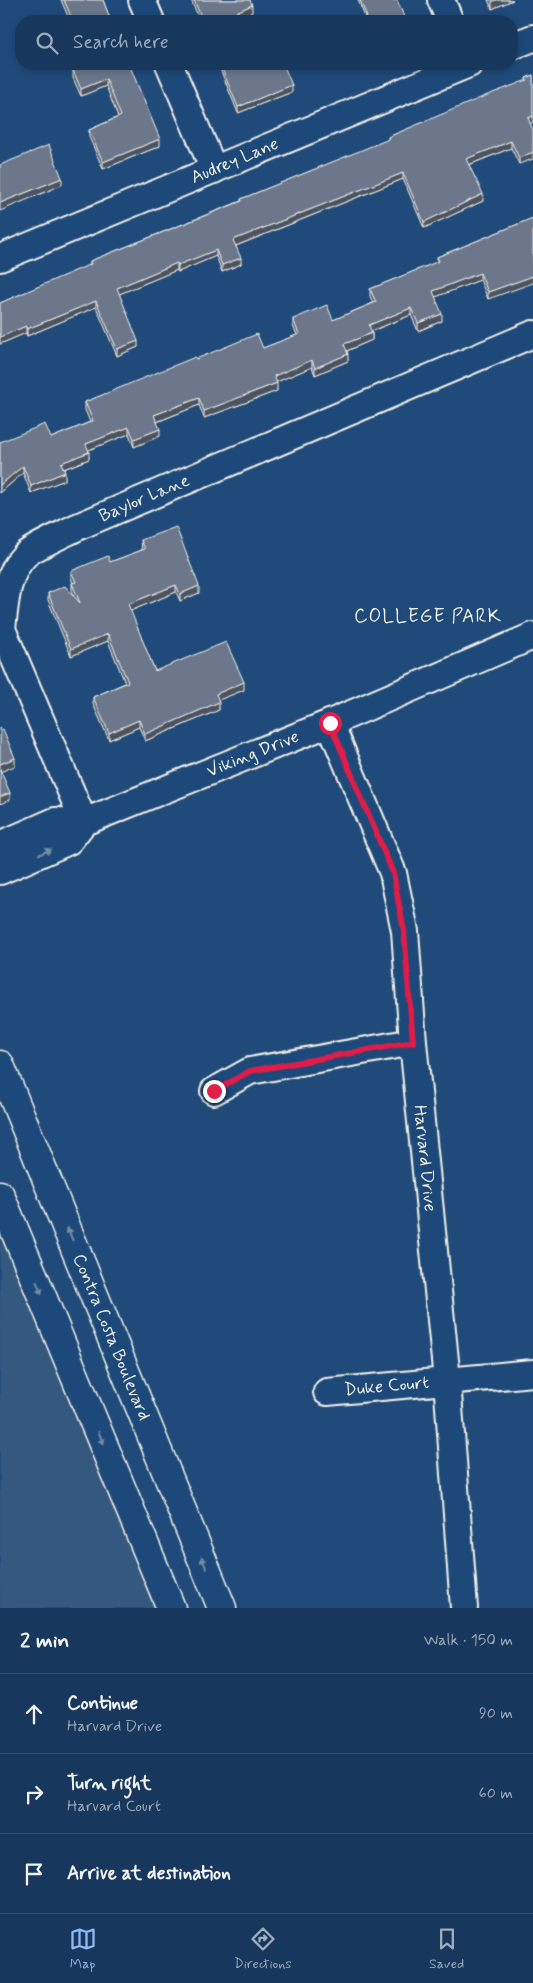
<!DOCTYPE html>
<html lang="en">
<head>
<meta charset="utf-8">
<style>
  :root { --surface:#17385c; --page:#244365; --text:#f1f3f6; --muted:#9eacbb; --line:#365272; --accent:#90b9f0 }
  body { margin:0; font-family:Mynerve,sans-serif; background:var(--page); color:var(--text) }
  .stop { position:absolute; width:15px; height:15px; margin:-11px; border:4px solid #e11d48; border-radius:50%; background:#fff }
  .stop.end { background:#e11d48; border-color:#fff; box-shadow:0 1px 5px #0008 }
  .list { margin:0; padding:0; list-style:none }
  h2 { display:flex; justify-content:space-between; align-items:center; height:65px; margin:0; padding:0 20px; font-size:21px }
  h2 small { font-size:16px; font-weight:400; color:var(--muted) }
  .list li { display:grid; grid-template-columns:32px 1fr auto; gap:15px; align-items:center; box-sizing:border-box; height:80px; padding:0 20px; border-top:1px solid var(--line) }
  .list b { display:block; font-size:19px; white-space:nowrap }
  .list p { margin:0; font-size:16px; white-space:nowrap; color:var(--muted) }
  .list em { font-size:16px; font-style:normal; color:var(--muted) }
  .icon { flex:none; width:28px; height:28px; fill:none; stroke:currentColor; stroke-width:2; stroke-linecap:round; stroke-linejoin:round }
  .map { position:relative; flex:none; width:533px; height:1608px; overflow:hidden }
  .search { position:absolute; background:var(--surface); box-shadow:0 2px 8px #0003; left:15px; right:15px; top:15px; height:55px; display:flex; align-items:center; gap:12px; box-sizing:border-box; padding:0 18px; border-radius:20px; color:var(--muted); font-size:19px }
  .sheet { height:305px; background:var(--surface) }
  nav { display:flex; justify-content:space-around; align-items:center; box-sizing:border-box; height:70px; border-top:1px solid var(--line); background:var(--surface); font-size:14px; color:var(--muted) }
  nav a { display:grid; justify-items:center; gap:2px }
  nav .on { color:var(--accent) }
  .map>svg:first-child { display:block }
  .built { fill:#36587f }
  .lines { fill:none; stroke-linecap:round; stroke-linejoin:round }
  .minor-casing { stroke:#f4f1e8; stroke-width:30 }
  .secondary-casing { stroke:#f4f1e8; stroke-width:31 }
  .minor { stroke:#1f4a7a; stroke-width:26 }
  .secondary { stroke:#1f4a7a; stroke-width:28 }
  .wall { fill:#5d6678; stroke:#f4f1e8 }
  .shaded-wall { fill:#4c5361; stroke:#f4f1e8 }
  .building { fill:#6c778b; stroke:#f4f1e8 }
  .oneway { fill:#748da6 }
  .route { stroke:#e11d48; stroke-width:6 }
  .labels { text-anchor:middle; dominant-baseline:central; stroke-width:4.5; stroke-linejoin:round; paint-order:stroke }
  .street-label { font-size:18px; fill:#f4f1e8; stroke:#1f4a7a }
  .neighbourhood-label { font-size:19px; letter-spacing:1px; fill:#f4f1e8; stroke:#1f4a7a }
</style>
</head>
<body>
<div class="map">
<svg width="533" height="1608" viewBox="0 0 533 1608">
  <rect width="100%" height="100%" fill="#1f4a7a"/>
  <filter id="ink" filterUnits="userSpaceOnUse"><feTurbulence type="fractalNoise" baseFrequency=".02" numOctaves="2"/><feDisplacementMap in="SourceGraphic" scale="10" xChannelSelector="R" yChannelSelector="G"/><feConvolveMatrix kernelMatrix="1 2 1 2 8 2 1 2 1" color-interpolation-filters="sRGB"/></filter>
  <g filter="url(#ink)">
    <path class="built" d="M0,1195L171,1608H0Z"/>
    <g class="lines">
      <defs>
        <g id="minor">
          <path d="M142,0L151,21"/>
          <path d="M441,0L450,21"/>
          <path d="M512,46L533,38"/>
          <path d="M169,64L214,170"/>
          <path id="s1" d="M0,258L469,64"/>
          <path id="s2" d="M330,723L393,873L405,931L413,1042L447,1380L464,1608"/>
          <path id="s3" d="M84,822L2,629C5,604 6,574 25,555C32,548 66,533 77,527L533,334"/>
          <path id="s4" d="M0,845L55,821L84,822L330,723L533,636"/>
          <path d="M0,871L69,841L84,822"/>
          <path d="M214,1091L250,1071L413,1042"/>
          <path id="s5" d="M327,1392L533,1373"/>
        </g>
        <g id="secondary">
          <path id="s6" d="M0,1065L222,1608"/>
          <path d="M0,1195L171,1608"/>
        </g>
      </defs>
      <use href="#minor" class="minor-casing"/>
      <use href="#secondary" class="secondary-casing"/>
      <use href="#minor" class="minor"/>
      <use href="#secondary" class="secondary"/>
    </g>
    <path class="wall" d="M61,0H103L111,21H70Z
      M191,0H250L252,12L239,18L240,21H200Z
      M358,0H397L365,17Z
      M488,0H513L492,9Z
      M87,64H129L160,146L103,169L89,137V130L118,117L106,86L81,96L73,78V70Z
      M218,64H283L292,92L238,113Z
      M533,75V122L530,124L519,164L511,148L469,165L483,201L424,228L403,179L236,246L241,264L222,272L216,256L178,272L177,270L119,294L138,347L117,356L96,307L27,336L26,333L0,344V303L90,265V261L241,201V199L388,140V137L526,81V78Z
      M533,218L488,299L480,280L435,297L442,321L418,331L411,315L372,331V340L347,351L348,361L315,375L312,367L276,382L277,391L204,418L199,405L157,422L160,436L134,447L129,434L88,450L89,459L64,469L65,480L31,493L23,473L0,493V442L51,438L90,422L85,410V402L196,359L263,348L297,335L293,326V319L333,320L373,303L370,296V289L437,262V257Z
      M141,540L199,593L180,601L176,592L130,611L155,671L244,690L218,700L219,710L145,741L139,727L109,740L93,704V697L125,683L108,641L71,656L48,600V593L74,596L72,591V583H73L71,578V571L110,562L142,550Z"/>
    <path class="shaded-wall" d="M496,0H513L492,9V2Z
      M252,5V12L236,19V12Z
      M106,79V86L81,96V89Z
      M292,85V92L238,113V107Z
      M533,116V122L528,125V118Z
      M160,139V146L103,169V162Z
      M511,141V148L466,166V159Z
      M533,152V159L519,164V158Z
      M403,173V179L233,247V240Z
      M62,178V185L0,211V203Z
      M483,194V201L424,228V222Z
      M216,250V256L178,272V265Z
      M241,258V264L222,272V265Z
      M177,263V270L117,295V288Z
      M480,273V280L433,298V291Z
      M533,276V283L488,299V292Z
      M96,301V307L27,336V329Z
      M411,308V315L369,332V325Z
      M442,314V321L418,331V323Z
      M26,326V333L0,344V337Z
      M372,333V340L344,352V344Z
      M138,341V347L117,356V349Z
      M348,354V361L315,375V368Z
      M312,360V367L274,383V376Z
      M277,383V391L204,418V411Z
      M199,398V405L154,423V415Z
      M129,427V434L86,451V444Z
      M160,429V436L134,447V439Z
      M89,452V459L61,470V463Z
      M23,466V473L0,493V485Z
      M65,472V480L31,493V486Z
      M176,585V592L128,612V604Z
      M199,586V593L180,601V594Z
      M108,634V641L71,656V649Z
      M244,682V690L216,701V694Z
      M219,702V710L145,741V734Z
      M139,720V727L109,740V733Z
      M15,758V766L0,772V764Z
      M10,793V800L0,804V797Z"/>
    <path class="building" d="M64,0H103L111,21H73Z
      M194,0H250L252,5L236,12L240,21H203Z
      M360,0H397L406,21H356L367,17Z
      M89,64H129L160,139L103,162L89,130L121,116L106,79L81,89L73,70Z
      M220,64H283L292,85L238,107Z
      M533,75V116L528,118L533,130V152L519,158L511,141L466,159L483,194L424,222L403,173L233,240L241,258L222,265L216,250L178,265L177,263L117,288L138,341L117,349L96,301L27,329L26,326L0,337V303L91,264L90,261L242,201L241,199L389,139L388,137L485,96L527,80L526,78Z
      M49,145L62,178L0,203V165Z
      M533,218V276L488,292L480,273L433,291L442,314L418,323L411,308L369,325L372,333L344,344L348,354L315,368L312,360L274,376L277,383L204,411L199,398L154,415L160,429L134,439L129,427L86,444L89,452L61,463L65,472L31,486L23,466L0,485V442L45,424L51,438L93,421L85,402L195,357L196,359L257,334L263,348L299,334L293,319L327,305L333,320L376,302L370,289L439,261L437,257Z
      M176,527L199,586L180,594L176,585L128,604L155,671L226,642L244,682L216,694L219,702L145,734L139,720L109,733L93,697L128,682L108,634L71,649L48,593L65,586L80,603L72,583L76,582L71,571L108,556L110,562L145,549L141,540Z
      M0,727L1,730L3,729L15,758L0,764Z
      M0,769L10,793L0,797Z"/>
    <defs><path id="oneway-solid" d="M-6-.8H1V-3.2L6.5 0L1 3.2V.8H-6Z" transform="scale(1.25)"/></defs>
    <g class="oneway">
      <use href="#oneway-solid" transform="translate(45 852) rotate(-23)"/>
      <use href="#oneway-solid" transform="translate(70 1234) rotate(-112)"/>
      <use href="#oneway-solid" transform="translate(39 1288) rotate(68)"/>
      <use href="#oneway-solid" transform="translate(101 1438) rotate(68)"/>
      <use href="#oneway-solid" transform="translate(204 1563) rotate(-112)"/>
    </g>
  </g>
  <g class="lines" filter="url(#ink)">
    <path class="route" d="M214,1091L250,1071L413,1042L404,931L393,873L330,723"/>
  </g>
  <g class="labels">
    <g class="street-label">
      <text stroke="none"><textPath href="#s1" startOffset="254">Audrey Lane</textPath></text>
      <text stroke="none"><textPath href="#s3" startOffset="421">Baylor Lane</textPath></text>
      <text stroke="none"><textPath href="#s4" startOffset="271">Viking Drive</textPath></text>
      <text stroke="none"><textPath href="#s2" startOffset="450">Harvard Drive</textPath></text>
      <text stroke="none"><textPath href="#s6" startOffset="294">Contra Costa Boulevard</textPath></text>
      <text stroke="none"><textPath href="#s5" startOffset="60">Duke Court</textPath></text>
    </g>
    <g class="neighbourhood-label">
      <text x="428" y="616">COLLEGE PARK</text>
    </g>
  </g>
</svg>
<div class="stop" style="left:330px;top:723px"></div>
<div class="stop end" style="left:214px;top:1091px"></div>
<div class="search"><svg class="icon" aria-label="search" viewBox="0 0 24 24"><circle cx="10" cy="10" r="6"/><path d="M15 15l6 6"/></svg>Search here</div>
</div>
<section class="sheet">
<h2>2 min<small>Walk · 150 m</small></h2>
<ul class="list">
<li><svg class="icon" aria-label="ahead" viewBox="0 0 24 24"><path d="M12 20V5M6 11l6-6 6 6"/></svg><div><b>Continue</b><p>Harvard Drive</p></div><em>90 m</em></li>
<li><svg class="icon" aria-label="right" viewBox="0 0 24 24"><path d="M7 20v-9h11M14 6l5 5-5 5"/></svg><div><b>Turn right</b><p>Harvard Court</p></div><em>60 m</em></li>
<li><svg class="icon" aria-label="arrive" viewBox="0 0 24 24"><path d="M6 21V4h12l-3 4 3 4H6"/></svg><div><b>Arrive at destination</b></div></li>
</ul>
</section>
<nav>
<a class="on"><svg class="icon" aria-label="map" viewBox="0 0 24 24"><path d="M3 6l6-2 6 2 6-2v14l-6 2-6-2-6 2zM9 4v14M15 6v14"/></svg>Map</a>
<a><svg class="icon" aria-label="directions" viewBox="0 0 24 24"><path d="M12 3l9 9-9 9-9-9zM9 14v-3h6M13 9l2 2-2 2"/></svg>Directions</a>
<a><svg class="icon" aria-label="saved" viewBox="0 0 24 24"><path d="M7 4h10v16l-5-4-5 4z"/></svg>Saved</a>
</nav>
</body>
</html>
